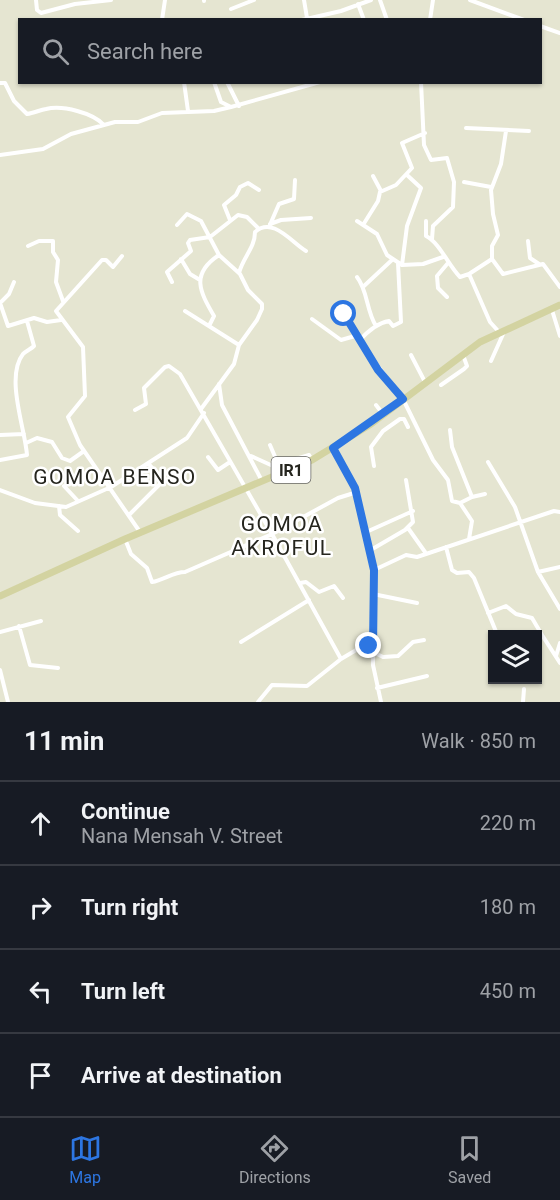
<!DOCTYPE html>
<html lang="en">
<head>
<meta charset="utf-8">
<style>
  :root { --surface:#171b24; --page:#20242c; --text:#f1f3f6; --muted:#9ea1a6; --line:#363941; --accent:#2d76e2 }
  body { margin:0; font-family:Roboto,sans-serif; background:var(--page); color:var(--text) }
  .controls { position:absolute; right:18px; bottom:18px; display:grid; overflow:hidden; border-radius:0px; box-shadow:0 2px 4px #0004 }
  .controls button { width:54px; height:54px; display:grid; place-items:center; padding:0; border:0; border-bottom:2px solid var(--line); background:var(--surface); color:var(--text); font:30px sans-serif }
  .stop { position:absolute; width:18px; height:18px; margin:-14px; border:4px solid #2d76e2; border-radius:50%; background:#fff }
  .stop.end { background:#2d76e2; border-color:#fff; box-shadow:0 2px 6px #0008 }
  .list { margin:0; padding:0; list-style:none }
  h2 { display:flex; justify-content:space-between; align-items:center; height:78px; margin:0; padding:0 24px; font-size:26px }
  h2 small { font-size:20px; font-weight:400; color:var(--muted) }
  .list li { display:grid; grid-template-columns:39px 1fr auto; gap:18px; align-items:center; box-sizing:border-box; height:84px; padding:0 24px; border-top:2px solid var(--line) }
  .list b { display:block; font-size:22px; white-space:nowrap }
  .list p { margin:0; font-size:20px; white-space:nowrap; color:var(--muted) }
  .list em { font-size:20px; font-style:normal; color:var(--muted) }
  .icon { flex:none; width:33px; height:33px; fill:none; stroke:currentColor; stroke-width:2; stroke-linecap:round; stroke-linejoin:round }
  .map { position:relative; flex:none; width:560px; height:702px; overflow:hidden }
  .search { position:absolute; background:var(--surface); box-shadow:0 2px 4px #0004; left:18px; right:18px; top:18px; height:66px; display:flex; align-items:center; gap:15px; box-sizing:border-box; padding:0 21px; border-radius:0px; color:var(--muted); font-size:22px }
  .sheet { height:414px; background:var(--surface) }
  nav { display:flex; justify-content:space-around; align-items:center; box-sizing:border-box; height:84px; border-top:2px solid var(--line); background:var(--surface); font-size:16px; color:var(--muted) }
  nav a { display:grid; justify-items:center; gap:3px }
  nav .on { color:var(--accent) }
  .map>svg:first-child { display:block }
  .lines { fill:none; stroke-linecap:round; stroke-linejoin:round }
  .minor { stroke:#fff; stroke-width:4 }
  .primary { stroke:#d3d3a1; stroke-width:7 }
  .route { stroke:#2d76e2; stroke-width:8 }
  .labels { text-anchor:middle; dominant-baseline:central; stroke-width:5; stroke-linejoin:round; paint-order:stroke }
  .shield { fill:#fff; stroke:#666662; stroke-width:1.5 }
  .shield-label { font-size:16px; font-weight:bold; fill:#25251e }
  .quarter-label { font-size:21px; letter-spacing:1.5px; fill:#25251e; stroke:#fff }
</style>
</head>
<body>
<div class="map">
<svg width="560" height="702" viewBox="0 0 560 702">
  <rect width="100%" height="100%" fill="#e5e5d1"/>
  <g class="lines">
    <path class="minor" d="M36,0L37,10L41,13L75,4L111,0
      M304,0L307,18
      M380,0L387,20
      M470,0L524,20
      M204,1V0
      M358,4L364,20
      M231,9L254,0
      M162,20L165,0
      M302,20L341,11L371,0
      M430,20L433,0
      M540,26L560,33
      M184,82L188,111
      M214,82L221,102L231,107L320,82
      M227,82L239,106
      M421,82L424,145L431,160L447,158L454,182L453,207L433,226L432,239
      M0,83H5L14,101L27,114C34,113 40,110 46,109C63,105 93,113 104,125
      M466,128L529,131
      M0,155L43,149L71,134L115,122H138L162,113L214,111L231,107
      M373,176L381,191
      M464,182L491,187
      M230,220L224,205L236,195L240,187L248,183L259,190
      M357,221L377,234L387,255L402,265L423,264L443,257
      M426,221V236C440,243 448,265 460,277L469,274L492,259V246L498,235L493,214L491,190L501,164L506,131
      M270,224L281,220L311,218
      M177,225L187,214L201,221L219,255L240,274L248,290L262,304V309L257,320L239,345
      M363,225L378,201L380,192L396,185L412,168L402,143L425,133
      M269,227L279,204L294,199L295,180
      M528,241L530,258L539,264
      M28,246L39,241H53V252L58,260L56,282L63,301
      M122,256L113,267L106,260H102L56,311L83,347L85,396L68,417L80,445L140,532
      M181,259L190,274L200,280
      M492,259L503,274L543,264L560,287
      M402,265L407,226L421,188L407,175
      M239,273C243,257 255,248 255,232C273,216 292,243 306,251
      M469,274L490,322L500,333
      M357,277C368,291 366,310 376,326
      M14,282L9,294L0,303L8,326L34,318L47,322L61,320
      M172,282L167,272L191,251L188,243L190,240L210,237L238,215L247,217L258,228
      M364,286L393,259
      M447,297L438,288L437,276L448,263
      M341,308L355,336
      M552,310L560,336
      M185,311L239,345L234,364L201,409
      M312,319L341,340L355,336L403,399L433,460L448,480L452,501L460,503L472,497L452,447L450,430
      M209,326L214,316C200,292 190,274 219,255
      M359,341C367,332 377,323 389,321L393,326L401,322L398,263
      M411,355L425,382
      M491,361L504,332
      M219,384L222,405L262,481
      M441,385L464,369L467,366L463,355
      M376,405L383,414
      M0,435L24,434
      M26,443L37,438L52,442L62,458L70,461L84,451
      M270,445L282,473
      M333,449L355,488L374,570L373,665L381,702
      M251,456L273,466L309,455L311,459
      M208,457L218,470L230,462
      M0,460L27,455C25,428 5,377 23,354C26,351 31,349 34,346L27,321
      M488,462L515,507L538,572L560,609
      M374,466L371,447L383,431L400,419H404L408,427
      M64,486L78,501
      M0,490L35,503L66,507L111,487L187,438L204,413
      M354,493L338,498L272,534L341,659L363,646L373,647
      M472,497L485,494
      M460,503L472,521L469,539
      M59,506L60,515L78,531
      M129,515L163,481L148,463
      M408,528L425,552
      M364,533L413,511
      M125,539L131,554L147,568L152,582C164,580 173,572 185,572L272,534L180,374L169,366L165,367L144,388L146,404L135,410
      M446,547L452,570L457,573L469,572L474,578L497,634
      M369,551L405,530L413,522L406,480
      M374,570L406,555L417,557L554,511L560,512
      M538,572L560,567
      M300,583L306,582L319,592L334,586L343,598
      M373,594L417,603
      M488,613L506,606L516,614L532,618L542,635
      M19,626L30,665L58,668
      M0,632L41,621
      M538,637L542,635L560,663
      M241,642L309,600
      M373,652L383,657L398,656L413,642L424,640
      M556,656L560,643
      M0,670L8,702
      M377,688L427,676
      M258,702L272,685L307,686L341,659
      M523,702L524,689"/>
    <path class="primary" d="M0,596L125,539L312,460L371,424L480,342L560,305"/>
  </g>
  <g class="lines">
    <path class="route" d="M344,314L378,370L403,399L333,448L355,488L374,570L373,647L369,646"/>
  </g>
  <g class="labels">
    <rect class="shield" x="271.5" y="457" width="39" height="26" rx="4.5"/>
    <g class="shield-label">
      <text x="291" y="470">IR1</text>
    </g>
    <g class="quarter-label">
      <text x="115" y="477">GOMOA BENSO</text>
      <text x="282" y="524">GOMOA<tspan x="282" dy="24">AKROFUL</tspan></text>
    </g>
  </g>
</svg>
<div class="controls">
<button><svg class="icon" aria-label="layers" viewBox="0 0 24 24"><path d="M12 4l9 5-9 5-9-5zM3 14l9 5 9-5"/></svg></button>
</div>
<div class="stop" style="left:344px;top:314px"></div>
<div class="stop end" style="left:369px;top:646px"></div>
<div class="search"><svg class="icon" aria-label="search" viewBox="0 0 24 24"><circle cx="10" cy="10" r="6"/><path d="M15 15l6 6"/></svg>Search here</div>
</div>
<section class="sheet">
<h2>11 min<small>Walk · 850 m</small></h2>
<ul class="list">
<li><svg class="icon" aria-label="ahead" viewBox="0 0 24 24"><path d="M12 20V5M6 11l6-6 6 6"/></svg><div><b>Continue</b><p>Nana Mensah V. Street</p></div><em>220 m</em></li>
<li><svg class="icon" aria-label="right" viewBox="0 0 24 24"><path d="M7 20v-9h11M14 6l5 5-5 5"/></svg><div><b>Turn right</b></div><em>180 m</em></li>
<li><svg class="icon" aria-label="left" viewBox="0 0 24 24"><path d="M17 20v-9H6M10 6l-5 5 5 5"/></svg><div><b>Turn left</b></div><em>450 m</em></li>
<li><svg class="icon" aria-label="arrive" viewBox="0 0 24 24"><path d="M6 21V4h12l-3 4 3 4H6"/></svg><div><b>Arrive at destination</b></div></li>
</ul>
</section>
<nav>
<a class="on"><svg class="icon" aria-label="map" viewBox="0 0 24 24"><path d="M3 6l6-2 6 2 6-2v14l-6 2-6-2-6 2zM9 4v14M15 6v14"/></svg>Map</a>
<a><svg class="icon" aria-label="directions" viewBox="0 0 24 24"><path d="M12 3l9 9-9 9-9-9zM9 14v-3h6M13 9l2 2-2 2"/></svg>Directions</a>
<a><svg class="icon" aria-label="saved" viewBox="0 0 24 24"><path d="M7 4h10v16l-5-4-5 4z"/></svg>Saved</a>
</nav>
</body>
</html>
